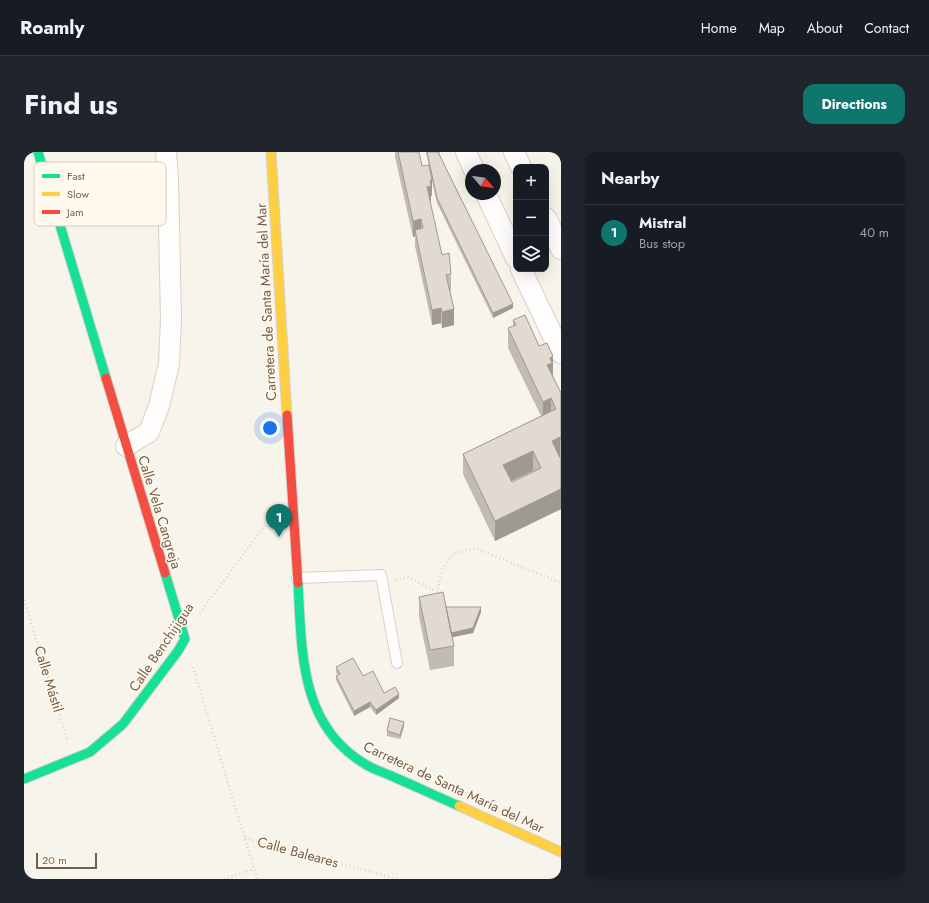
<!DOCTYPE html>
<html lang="en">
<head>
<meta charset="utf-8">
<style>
  :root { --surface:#171b24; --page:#20242c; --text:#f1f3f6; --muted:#9ea1a6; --line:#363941; --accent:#0f766e }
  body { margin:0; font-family:Jost,sans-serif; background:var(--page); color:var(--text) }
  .controls { position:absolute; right:12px; top:12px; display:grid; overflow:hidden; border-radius:8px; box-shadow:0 4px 16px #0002 }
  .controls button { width:36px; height:36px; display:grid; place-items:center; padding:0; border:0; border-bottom:1px solid var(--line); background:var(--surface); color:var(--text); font:20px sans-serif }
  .compass { position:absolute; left:441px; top:12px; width:36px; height:36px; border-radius:50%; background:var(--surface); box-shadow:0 4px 16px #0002; rotate:119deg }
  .scale { position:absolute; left:12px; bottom:10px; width:61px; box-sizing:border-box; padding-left:4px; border:2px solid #755f4b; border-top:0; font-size:11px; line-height:14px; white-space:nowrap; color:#755f4b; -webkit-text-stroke:3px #fffaed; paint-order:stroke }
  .you { position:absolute; left:246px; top:276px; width:14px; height:14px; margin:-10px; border:3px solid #fff; border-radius:50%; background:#1a73e8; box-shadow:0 0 0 6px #1a73e833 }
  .badge { display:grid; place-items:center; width:26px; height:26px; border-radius:50%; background:var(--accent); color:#fff; font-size:13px; font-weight:700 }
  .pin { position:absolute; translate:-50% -33px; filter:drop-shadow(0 1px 2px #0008) }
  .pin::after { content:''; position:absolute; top:21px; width:14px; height:12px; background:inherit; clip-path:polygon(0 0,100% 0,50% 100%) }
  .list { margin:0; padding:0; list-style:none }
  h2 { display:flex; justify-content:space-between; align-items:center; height:52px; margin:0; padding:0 16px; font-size:17px }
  h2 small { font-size:13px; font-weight:400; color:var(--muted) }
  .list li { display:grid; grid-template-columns:26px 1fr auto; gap:12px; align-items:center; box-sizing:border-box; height:56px; padding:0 16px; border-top:1px solid var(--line) }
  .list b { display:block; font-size:15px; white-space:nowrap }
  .list p { margin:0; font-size:13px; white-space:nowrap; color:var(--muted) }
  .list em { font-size:13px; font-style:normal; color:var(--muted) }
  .icon { flex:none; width:22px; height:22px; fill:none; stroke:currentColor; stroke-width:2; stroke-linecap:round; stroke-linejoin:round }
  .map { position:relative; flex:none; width:537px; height:727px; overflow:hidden; border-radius:12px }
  header { display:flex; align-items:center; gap:24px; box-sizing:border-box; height:56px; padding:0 20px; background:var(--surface); border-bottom:1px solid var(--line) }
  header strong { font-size:19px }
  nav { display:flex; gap:22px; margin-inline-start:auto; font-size:14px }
  .intro { display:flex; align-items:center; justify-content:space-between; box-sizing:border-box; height:96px; padding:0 24px }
  h1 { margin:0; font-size:28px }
  .button { padding:10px 18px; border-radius:12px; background:var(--accent); color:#fff; font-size:14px; font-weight:700 }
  main { display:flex; gap:24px; padding:0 24px }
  aside { flex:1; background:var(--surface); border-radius:12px; box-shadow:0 4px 16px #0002 }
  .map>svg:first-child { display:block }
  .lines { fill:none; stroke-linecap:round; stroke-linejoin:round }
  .lane-casing { stroke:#d6d1ca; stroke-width:12 }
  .street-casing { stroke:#d6d1ca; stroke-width:22 }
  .fast-casing { stroke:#d7d1c9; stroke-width:11 }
  .slow-casing { stroke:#d7d1c9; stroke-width:11 }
  .jam-casing { stroke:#d7d1c9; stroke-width:11 }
  .path { stroke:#dad4ce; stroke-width:2.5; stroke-dasharray:1 3; stroke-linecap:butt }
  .lane { stroke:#fefdfc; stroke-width:10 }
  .street { stroke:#fefdfc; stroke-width:20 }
  .fast { stroke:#16e098; stroke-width:9 }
  .slow { stroke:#ffcf43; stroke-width:9 }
  .jam { stroke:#f24e42; stroke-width:9 }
  .wall { fill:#c2bbb3; fill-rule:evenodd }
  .shaded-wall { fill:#9e9992 }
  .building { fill:#e2dad0; stroke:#9e9992; fill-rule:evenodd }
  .labels { text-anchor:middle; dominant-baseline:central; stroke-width:3; stroke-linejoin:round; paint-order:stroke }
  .street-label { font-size:14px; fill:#755f4b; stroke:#fffaed }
  .key { fill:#fffaed; stroke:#d6ccbc; stroke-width:1 }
  .key-label { font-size:11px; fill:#755f4b }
</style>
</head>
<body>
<header>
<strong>Roamly</strong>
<nav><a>Home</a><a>Map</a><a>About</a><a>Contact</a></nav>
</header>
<div class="intro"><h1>Find us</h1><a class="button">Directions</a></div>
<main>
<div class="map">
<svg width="537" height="727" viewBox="0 0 537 727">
  <rect width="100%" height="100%" fill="#f7f4eb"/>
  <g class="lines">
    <defs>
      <path id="lane" d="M273,426L357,423L373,511"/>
      <path id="street" d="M442,0L450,18
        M490,0L497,15
        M462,42L492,106
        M522,66L537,97
        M497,117L537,201
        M102,294L125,280L135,254L145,212L147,167L144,27L142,0"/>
      <path id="fast" d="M14,0L82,226
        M274,431C278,498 275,573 341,612C350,618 362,621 372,626C393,635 414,645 435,654
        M0,627L66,600L99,572L154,499L161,487L141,421"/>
      <path id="slow" d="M247,0L263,263
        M435,654L537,700"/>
      <path id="jam" d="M82,226L141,421
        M263,263L274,431"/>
    </defs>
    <use href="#lane" class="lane-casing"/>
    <use href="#street" class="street-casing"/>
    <use href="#fast" class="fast-casing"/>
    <use href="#slow" class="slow-casing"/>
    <use href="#jam" class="jam-casing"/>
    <path class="path" d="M372,428L384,425L413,440L418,418L429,402L451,396L537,431
      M0,448L43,587
      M176,461L248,364
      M169,515L233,727
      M221,686L374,727
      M200,727L230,717"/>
    <use href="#lane" class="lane"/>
    <use href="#street" class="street"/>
    <use href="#fast" class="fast"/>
    <use href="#slow" class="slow"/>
    <use href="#jam" class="jam"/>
  </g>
  <path class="wall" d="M371,0H395L398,14H405L402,0H416L415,2L489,156L469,166L413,51L408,29V43L407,44V49L406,50L418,103L427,122V138H426L430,173L418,176L417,171L408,173L391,94V84L389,85L371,5Z
    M489,168L529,224L537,241V357L471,389L439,322V302L517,264L484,196V176L489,174ZM509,319V320L488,330L487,329Z
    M395,445L422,455L457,460L449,481L428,485L430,494V514L406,518L395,465Z
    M312,515L339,524L360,541L375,546L352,563L346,555L330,564L312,528V524L314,523L312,520Z
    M380,574L376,587L363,584V579Z"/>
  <path class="shaded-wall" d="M406,28H408V43L407,44V49L403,50V35Z
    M397,67V83L391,78V84L389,85V69Z
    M489,152V156L469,166V161Z
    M417,156V171L408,173V158Z
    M430,157V173L418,176V160Z
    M529,204V224L523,213L526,206Z
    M527,246V266L519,270V250Z
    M536,285V305L528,289Z
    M509,299V319L479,333V313Z
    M537,337V357L471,389V369Z
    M457,455V460L449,481L424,486V482Z
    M375,542V546L352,563V558Z
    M346,550V555L330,564V559Z
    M380,570V574L376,587V583Z"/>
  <path class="building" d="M374,0H395L398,14L405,13L408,28H406L407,34L403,35L418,103L425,101L427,122L422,123L430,157L418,160L417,156L408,158L391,78L399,76L397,67L389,69Z
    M403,0H414L489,152L469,161L413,46Z
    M501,163L515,194L523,191L529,204L526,206L528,211L523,213L537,241V288L536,285L528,289L536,306H537V337L471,369L439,302L532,257L527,246L519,250L484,176L492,173L489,168ZM509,299L517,316L488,330L479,313Z
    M419,440L430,494L406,498L395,445Z
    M422,455H457L449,476L427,481Z
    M329,506L339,524L349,519L360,541L371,535L375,542L352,558L346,550L330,559L312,524L316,522L312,515Z
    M366,566L380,570L376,583L363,579Z"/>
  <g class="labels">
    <g class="street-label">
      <text transform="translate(242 150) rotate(-93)">Carretera de Santa María del Mar</text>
      <text transform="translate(136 360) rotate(73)">Calle Vela Cangreja</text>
      <text transform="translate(137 495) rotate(-56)">Calle Benchijigua</text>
      <text transform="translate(25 527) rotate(73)">Calle Mástil</text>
      <text transform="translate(430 635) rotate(25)">Carretera de Santa María del Mar</text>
      <text transform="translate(274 700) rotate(15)">Calle Baleares</text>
    </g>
  </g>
  <rect x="10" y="10" width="132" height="64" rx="6" class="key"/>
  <rect x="18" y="22" width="18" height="4" fill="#16e098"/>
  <rect x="18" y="40" width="18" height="4" fill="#ffcf43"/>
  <rect x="18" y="58" width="18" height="4" fill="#f24e42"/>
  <g class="key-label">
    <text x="43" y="28">Fast</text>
    <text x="43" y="46">Slow</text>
    <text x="43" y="64">Jam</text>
  </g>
</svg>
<div class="controls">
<button>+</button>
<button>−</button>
<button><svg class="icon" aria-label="layers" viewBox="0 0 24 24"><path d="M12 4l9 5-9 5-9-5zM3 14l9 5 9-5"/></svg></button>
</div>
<svg class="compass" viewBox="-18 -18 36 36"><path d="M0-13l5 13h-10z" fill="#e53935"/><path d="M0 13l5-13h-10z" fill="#9ea1a6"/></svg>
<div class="scale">20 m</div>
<div class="you"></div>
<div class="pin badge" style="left:255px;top:385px">1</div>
</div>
<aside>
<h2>Nearby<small></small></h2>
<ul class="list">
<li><span class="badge">1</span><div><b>Mistral</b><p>Bus stop</p></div><em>40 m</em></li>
</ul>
</aside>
</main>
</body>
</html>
